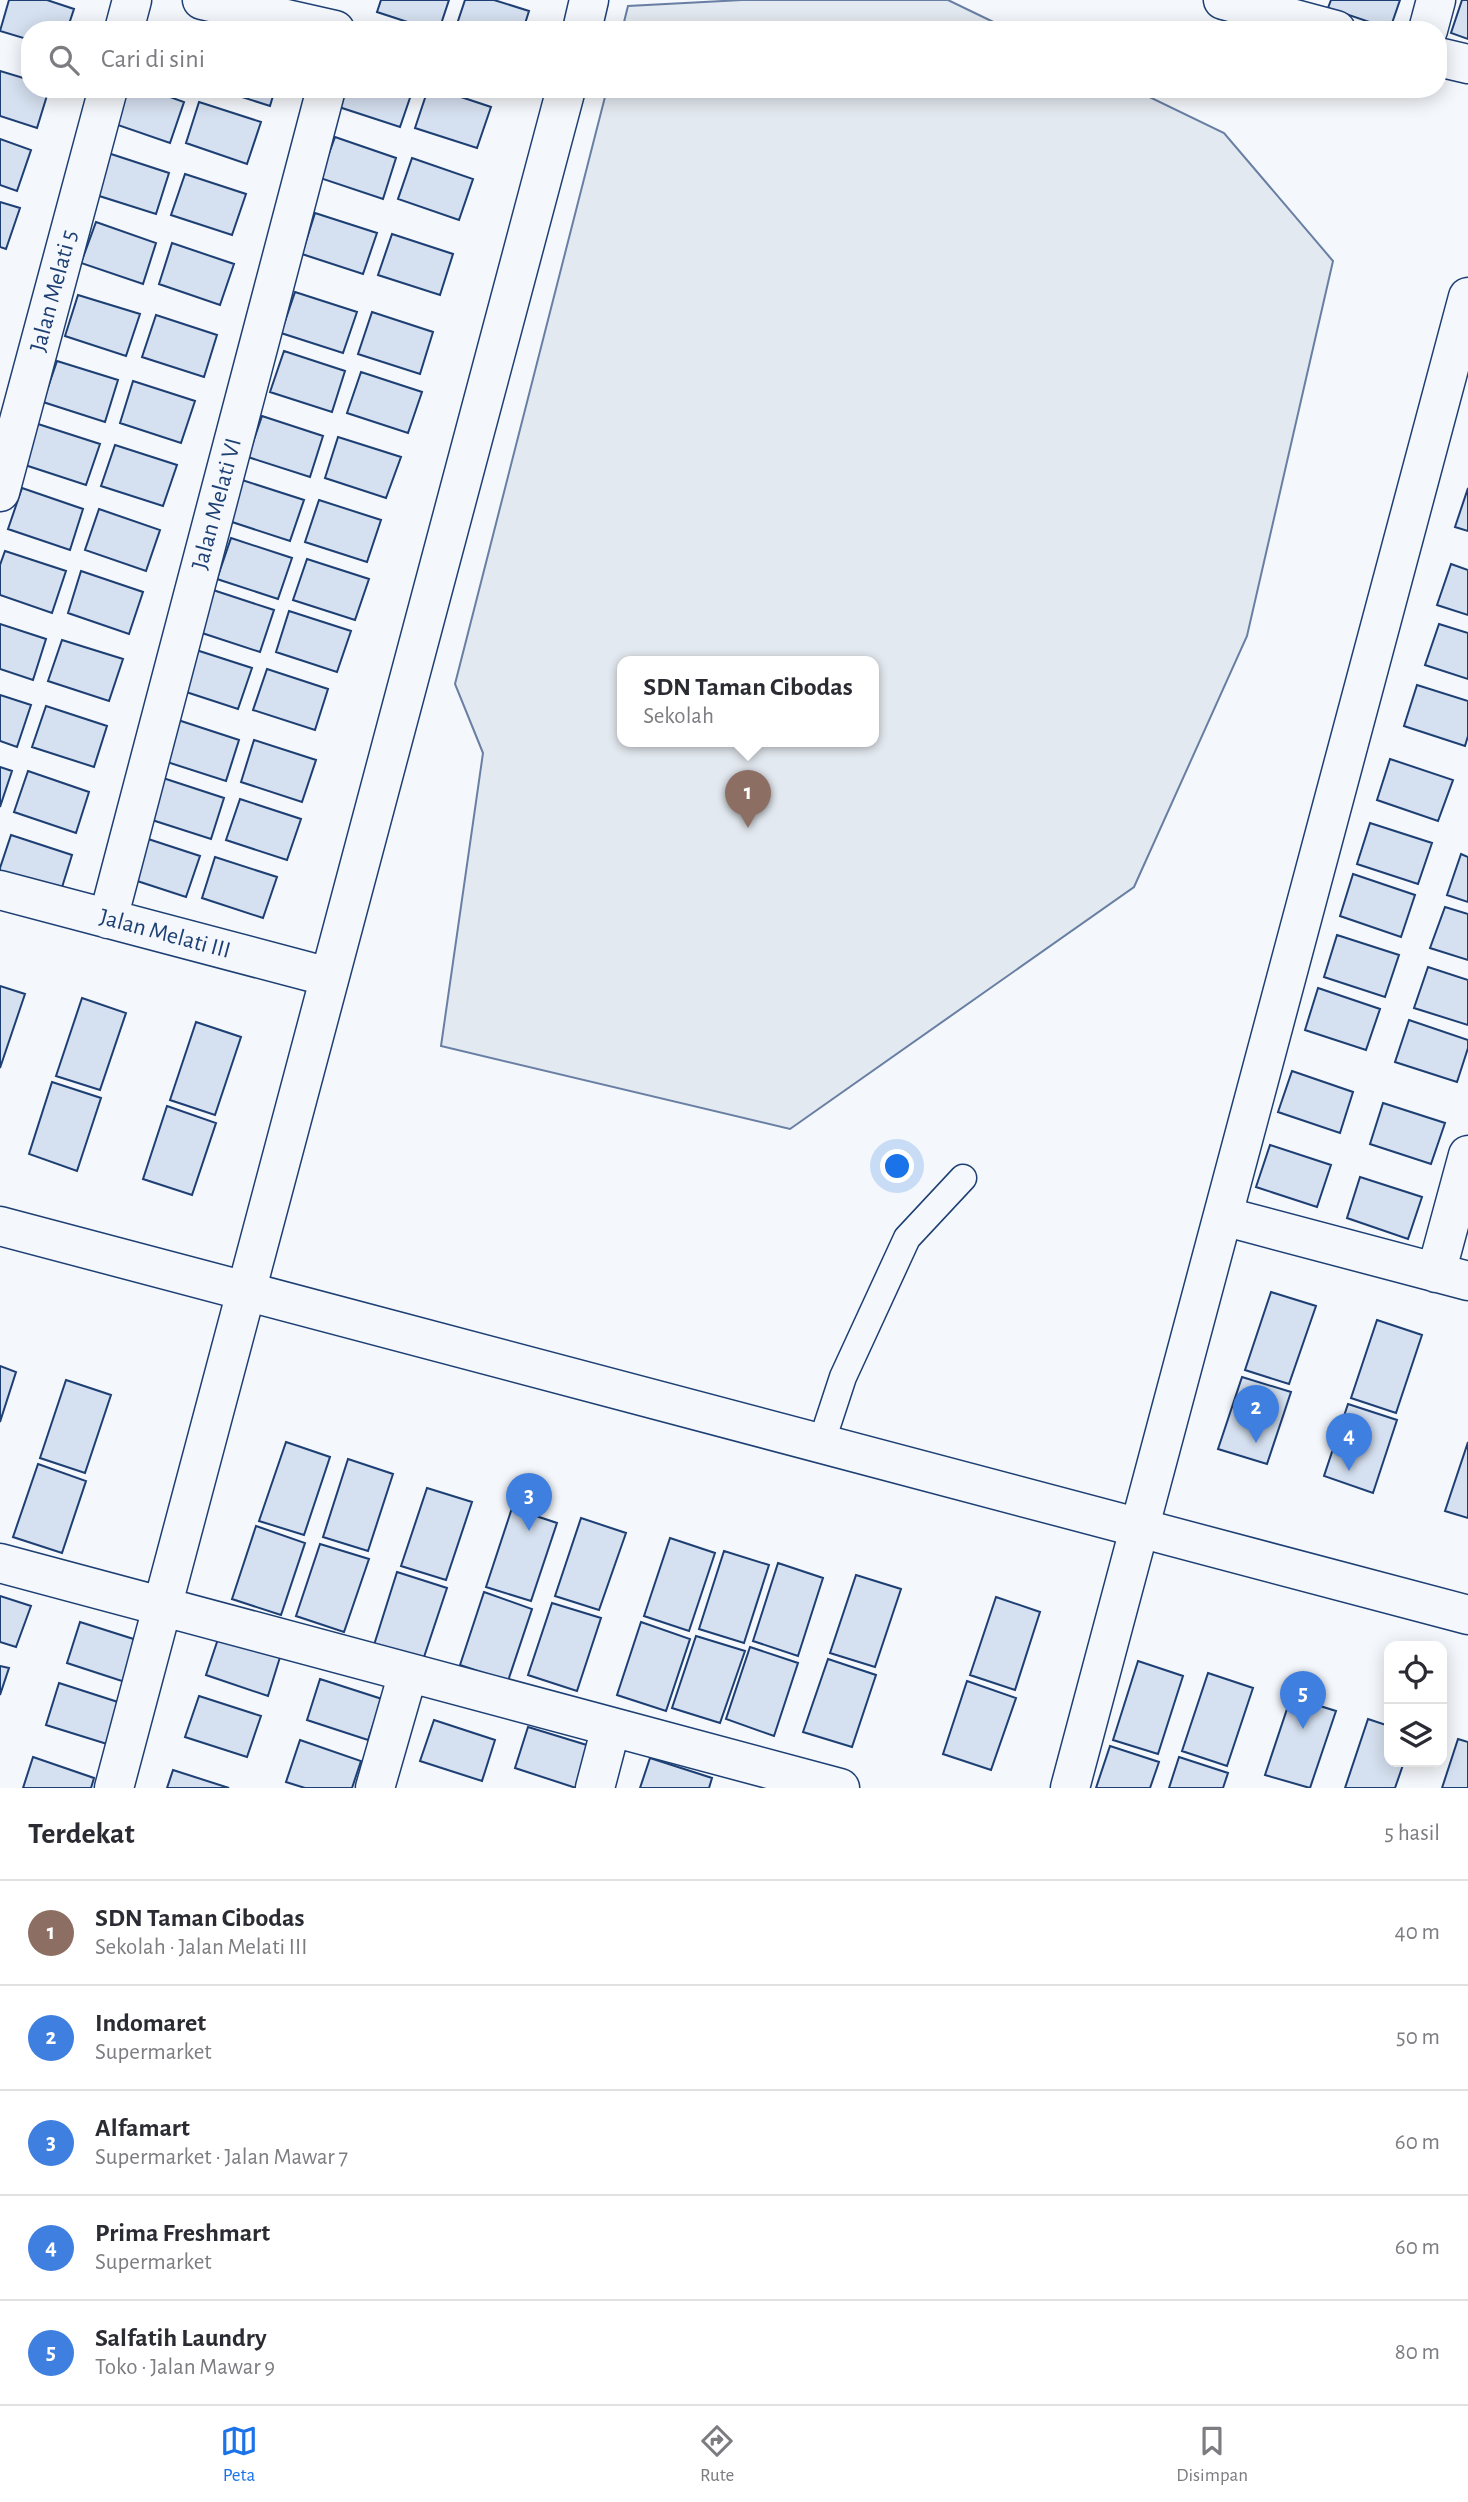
<!DOCTYPE html>
<html lang="id">
<head>
<meta charset="utf-8">
<style>
  :root { --surface:#fff; --page:#f7f7f7; --text:#2b2b33; --muted:#7c7c81; --line:#e1e1e2; --accent:#1a73e8 }
  body { margin:0; font-family:"Alegreya Sans",sans-serif; background:var(--page); color:var(--text) }
  .controls { position:absolute; right:21px; bottom:21px; display:grid; overflow:hidden; border-radius:14px; box-shadow:0 4px 18px #0003 }
  .controls button { width:63px; height:63px; display:grid; place-items:center; padding:0; border:0; border-bottom:2px solid var(--line); background:var(--surface); color:var(--text); font:35px sans-serif }
  .you { position:absolute; left:898px; top:1167px; width:24px; height:24px; margin:-18px; border:5px solid #fff; border-radius:50%; background:#1a73e8; box-shadow:0 0 0 10px #1a73e833 }
  .badge { display:grid; place-items:center; width:46px; height:46px; border-radius:50%; background:var(--accent); color:#fff; font-size:23px; font-weight:700 }
  .pin { position:absolute; translate:-50% -58px; filter:drop-shadow(0 2px 4px #0008) }
  .pin::after { content:''; position:absolute; top:37px; width:24px; height:21px; background:inherit; clip-path:polygon(0 0,100% 0,50% 100%) }
  .popup { position:absolute; left:617px; top:656px; width:262px; height:91px; box-sizing:border-box; display:grid; place-content:center; border-radius:14px; background:var(--surface); filter:drop-shadow(0 2px 5px #0005); font-size:23px; white-space:nowrap; color:var(--muted) }
  .popup b { font-size:26px; color:var(--text) }
  .popup::after { content:''; position:absolute; left:50%; top:100%; margin-left:-14px; border:14px solid transparent; border-top-color:var(--surface) }
  .list { margin:0; padding:0; list-style:none }
  h2 { display:flex; justify-content:space-between; align-items:center; height:91px; margin:0; padding:0 28px; font-size:30px }
  h2 small { font-size:23px; font-weight:400; color:var(--muted) }
  .list li { display:grid; grid-template-columns:46px 1fr auto; gap:21px; align-items:center; box-sizing:border-box; height:105px; padding:0 28px; border-top:2px solid var(--line) }
  .list b { display:block; font-size:26px; white-space:nowrap }
  .list p { margin:0; font-size:23px; white-space:nowrap; color:var(--muted) }
  .list em { font-size:23px; font-style:normal; color:var(--muted) }
  .icon { flex:none; width:38px; height:38px; fill:none; stroke:currentColor; stroke-width:2; stroke-linecap:round; stroke-linejoin:round }
  .map { position:relative; flex:none; width:1468px; height:1788px; overflow:hidden }
  .search { position:absolute; background:var(--surface); box-shadow:0 4px 18px #0003; left:21px; right:21px; top:21px; height:77px; display:flex; align-items:center; gap:18px; box-sizing:border-box; padding:0 24px; border-radius:28px; color:var(--muted); font-size:26px }
  .sheet { height:616px; background:var(--surface) }
  nav { display:flex; justify-content:space-around; align-items:center; box-sizing:border-box; height:98px; border-top:2px solid var(--line); background:var(--surface); font-size:19px; color:var(--muted) }
  nav a { display:grid; justify-items:center; gap:4px }
  nav .on { color:var(--accent) }
  .map>svg:first-child { display:block }
  .green { fill:#e3e9f0; stroke:#687fa3; stroke-width:2; fill-rule:evenodd }
  .building { fill:#d5e0f0; stroke:#1d3f73; stroke-width:2 }
  .lines { fill:none; stroke-linecap:round; stroke-linejoin:round }
  .service-casing { stroke:#1d3f73; stroke-width:29 }
  .minor-casing { stroke:#1d3f73; stroke-width:41 }
  .tertiary-casing { stroke:#1d3f73; stroke-width:41 }
  .service { stroke:#f4f7fb; stroke-width:26 }
  .minor { stroke:#f4f7fb; stroke-width:38 }
  .tertiary { stroke:#f4f7fb; stroke-width:38 }
  .labels { text-anchor:middle; dominant-baseline:central; stroke-width:5; stroke-linejoin:round; paint-order:stroke }
  .street-label { font-size:24px; fill:#1d3f73; stroke:#f4f7fb }
</style>
</head>
<body>
<div class="map">
<svg width="1468" height="1788" viewBox="0 0 1468 1788">
  <rect width="100%" height="100%" fill="#f4f7fb"/>
  <path class="green" d="M742,0H948L1010,30H622L628,6Z
    M607,89H1133L1224,133L1333,261L1247,636L1134,887L790,1129L441,1046L483,753L455,684ZM622,662H874V742H622Z"/>
  <path class="building" d="M9,0H47L74,9L67,30H30V40L0,31Z
    M381,0H449L439,30H432L377,12Z
    M465,0H494L529,11L523,30H455Z
    M1331,0H1400L1390,29L1328,8Z
    M1462,0H1468V39L1451,33Z
    M0,71L30,80V89H49L37,128L0,116Z
    M120,89H148L184,102L170,143L109,122Z
    M217,89H275L270,106Z
    M345,89H413L400,127L339,107Z
    M428,89H437L491,107L477,148L415,128Z
    M199,102L261,122L247,164L186,143Z
    M335,137L396,158L383,199L320,178Z
    M0,139L31,150L17,191L0,185Z
    M108,153L169,173L156,214L93,194Z
    M412,158L473,179L459,220L398,199Z
    M185,174L246,194L232,235L171,215Z
    M0,202L20,208L6,249L0,247Z
    M315,213L377,233L363,274L302,254Z
    M96,222L156,243L143,284L81,263Z
    M392,234L453,254L440,295L378,275Z
    M172,243L234,264L220,305L159,284Z
    M295,292L357,312L343,353L281,333Z
    M78,295L140,314L126,356L65,336Z
    M372,312L433,332L420,374L358,354Z
    M156,315L217,335L204,377L142,357Z
    M284,351L345,371L332,412L270,392Z
    M57,361L118,380L105,422L43,402Z
    M361,372L422,392L408,433L347,413Z
    M133,381L195,401L181,443L120,423Z
    M262,416L323,436L310,477L248,457Z
    M38,424L100,444L86,485L25,465Z
    M338,437L401,457L386,498L325,478Z
    M115,445L177,465L163,506L101,486Z
    M242,480L304,500L290,541L229,521Z
    M22,488L83,509L70,550L8,529Z
    M1468,488V531L1455,527Z
    M319,500L381,520L367,562L305,542Z
    M99,509L160,530L146,571L85,550Z
    M231,538L292,558L278,599L217,579Z
    M5,551L66,571L52,613L0,595V565Z
    M307,559L369,579L355,620L293,600Z
    M1451,564L1468,570V615L1437,605Z
    M81,571L143,592L129,634L68,613Z
    M213,590L274,610L260,652L199,632Z
    M289,611L351,631L337,672L276,652Z
    M0,624L46,639L33,680L0,669Z
    M1439,624L1468,633V679L1425,665Z
    M62,640L123,659L109,701L48,681Z
    M190,648L252,668L238,709L177,689Z
    M267,669L328,689L315,730L253,710Z
    M1417,685L1468,701V736L1465,746L1404,726Z
    M0,695L31,705L17,747L0,741Z
    M46,706L107,726L94,767L32,747Z
    M178,720L239,740L226,781L164,761Z
    M254,740L316,760L302,802L241,782Z
    M1390,759L1453,780L1438,821L1377,800Z
    M0,767L12,771L0,807Z
    M28,771L89,792L76,833L14,812Z
    M163,778L224,798L211,839L149,819Z
    M240,799L301,819L287,860L226,840Z
    M1370,823L1432,843L1418,884L1357,864Z
    M11,835L72,855L59,897L0,878V868Z
    M139,836L200,856L186,897L125,877Z
    M1461,854L1468,857V902L1447,895Z
    M215,857L277,877L263,918L202,898Z
    M1353,874L1415,895L1401,937L1340,916Z
    M1445,907L1468,914V960L1430,948Z
    M1337,935L1399,955L1385,997L1324,977Z
    M1428,967L1468,980V1025L1414,1008Z
    M0,986L25,994L0,1068Z
    M1318,988L1380,1009L1366,1050L1305,1030Z
    M82,998L126,1013L100,1090L56,1076Z
    M1409,1020L1468,1040V1048L1457,1082L1395,1062Z
    M196,1022L241,1037L215,1115L170,1100Z
    M1292,1071L1353,1092L1340,1133L1278,1112Z
    M52,1082L101,1098L77,1171L29,1154Z
    M1383,1103L1445,1123L1431,1164L1370,1144Z
    M167,1106L216,1123L192,1195L143,1179Z
    M1270,1145L1331,1165L1317,1207L1256,1187Z
    M1360,1177L1422,1197L1408,1239L1347,1218Z
    M1271,1292L1316,1306L1289,1384L1245,1370Z
    M1377,1320L1422,1335L1396,1413L1351,1398Z
    M0,1366L16,1372L0,1422Z
    M1242,1377L1291,1392L1267,1464L1218,1449Z
    M66,1380L111,1395L85,1473L40,1458Z
    M1348,1404L1397,1420L1373,1493L1324,1476Z
    M286,1442L330,1457L304,1535L259,1521Z
    M1468,1442V1518L1445,1511Z
    M348,1459L393,1474L368,1551L323,1537Z
    M38,1464L86,1481L62,1553L13,1537Z
    M427,1488L472,1502L446,1580L401,1566Z
    M512,1508L557,1523L531,1601L486,1587Z
    M581,1518L626,1533L599,1610L555,1596Z
    M256,1526L305,1543L281,1615L232,1599Z
    M670,1538L715,1553L689,1631L644,1616Z
    M320,1544L369,1559L344,1632L296,1616Z
    M724,1551L769,1565L744,1643L699,1629Z
    M778,1563L823,1578L798,1656L753,1641Z
    M397,1572L447,1588L423,1660L374,1645Z
    M856,1575L901,1589L875,1667L830,1653Z
    M484,1592L532,1609L508,1681L460,1665Z
    M0,1596L31,1606L16,1647L0,1642Z
    M996,1597L1040,1612L1015,1690L970,1675Z
    M552,1603L601,1618L577,1691L528,1675Z
    M80,1622L143,1642L128,1683L67,1663Z
    M641,1622L690,1639L666,1711L617,1695Z
    M220,1633L281,1654L268,1696L206,1675Z
    M696,1636L745,1651L720,1723L672,1708Z
    M750,1647L798,1663L774,1736L726,1719Z
    M828,1659L876,1675L852,1747L803,1732Z
    M1138,1661L1183,1676L1158,1754L1113,1740Z
    M0,1666L9,1668L0,1695Z
    M1208,1673L1253,1688L1227,1766L1182,1751Z
    M320,1679L382,1699L368,1740L307,1720Z
    M967,1681L1016,1698L991,1770L943,1754Z
    M59,1683L121,1703L107,1744L46,1725Z
    M199,1696L261,1716L247,1757L185,1737Z
    M1291,1697L1336,1711L1310,1788L1265,1775Z
    M1368,1719L1389,1726V1762H1404L1395,1788H1345Z
    M434,1720L495,1740L482,1781L420,1761Z
    M528,1727L590,1746L576,1788L515,1768Z
    M1458,1739L1468,1742V1788H1442Z
    M300,1740L361,1761L352,1788H305L286,1782Z
    M1110,1746L1159,1762L1150,1788H1096Z
    M33,1757L94,1778L91,1788H23Z
    M1179,1757L1228,1773L1223,1788H1169Z
    M650,1758L712,1778L709,1788H640Z
    M173,1770L229,1788H167Z"/>
  <g class="lines">
    <defs>
      <path id="service" d="M821,1444L843,1377L907,1238L963,1178"/>
      <path id="minor" d="M202,0L335,30
        M1223,0L1336,30
        M124,30L132,0
        M582,30L589,0
        M1428,30L1436,0
        M1438,57L1468,64
        M0,492L108,89
        M0,890L329,977
        M108,919L326,89
        M1223,1216L1468,1281
        M1436,1273L1468,1155
        M0,1563L840,1788
        M114,1788L566,89
        M375,1788L408,1673
        M595,1788L611,1727
        M1070,1788L1468,297"/>
      <path id="tertiary" d="M0,1226L1468,1615"/>
    </defs>
    <use href="#service" class="service-casing"/>
    <use href="#minor" class="minor-casing"/>
    <use href="#tertiary" class="tertiary-casing"/>
    <use href="#service" class="service"/>
    <use href="#minor" class="minor"/>
    <use href="#tertiary" class="tertiary"/>
  </g>
  <g class="labels">
    <g class="street-label">
      <text transform="translate(54 291) rotate(-75)">Jalan Melati 5</text>
      <text transform="translate(217 504) rotate(-75)">Jalan Melati VI</text>
      <text transform="translate(165 934) rotate(15)">Jalan Melati III</text>
    </g>
  </g>
</svg>
<div class="controls">
<button><svg class="icon" aria-label="locate" viewBox="0 0 24 24"><circle cx="12" cy="12" r="6"/><path d="M12 2v4M12 18v4M2 12h4M18 12h4"/></svg></button>
<button><svg class="icon" aria-label="layers" viewBox="0 0 24 24"><path d="M12 4l9 5-9 5-9-5zM3 14l9 5 9-5"/></svg></button>
</div>
<div class="you"></div>
<div class="pin badge" style="left:748px;top:828px;background:#8d6e63">1</div>
<div class="popup"><b>SDN Taman Cibodas</b>Sekolah</div>
<div class="pin badge" style="left:1256px;top:1443px;background:#3f7fe0">2</div>
<div class="pin badge" style="left:529px;top:1531px;background:#3f7fe0">3</div>
<div class="pin badge" style="left:1349px;top:1471px;background:#3f7fe0">4</div>
<div class="pin badge" style="left:1303px;top:1729px;background:#3f7fe0">5</div>
<div class="search"><svg class="icon" aria-label="search" viewBox="0 0 24 24"><circle cx="10" cy="10" r="6"/><path d="M15 15l6 6"/></svg>Cari di sini</div>
</div>
<section class="sheet">
<h2>Terdekat<small>5 hasil</small></h2>
<ul class="list">
<li><span class="badge" style="background:#8d6e63">1</span><div><b>SDN Taman Cibodas</b><p>Sekolah · Jalan Melati III</p></div><em>40 m</em></li>
<li><span class="badge" style="background:#3f7fe0">2</span><div><b>Indomaret</b><p>Supermarket</p></div><em>50 m</em></li>
<li><span class="badge" style="background:#3f7fe0">3</span><div><b>Alfamart</b><p>Supermarket · Jalan Mawar 7</p></div><em>60 m</em></li>
<li><span class="badge" style="background:#3f7fe0">4</span><div><b>Prima Freshmart</b><p>Supermarket</p></div><em>60 m</em></li>
<li><span class="badge" style="background:#3f7fe0">5</span><div><b>Salfatih Laundry</b><p>Toko · Jalan Mawar 9</p></div><em>80 m</em></li>
</ul>
</section>
<nav>
<a class="on"><svg class="icon" aria-label="map" viewBox="0 0 24 24"><path d="M3 6l6-2 6 2 6-2v14l-6 2-6-2-6 2zM9 4v14M15 6v14"/></svg>Peta</a>
<a><svg class="icon" aria-label="directions" viewBox="0 0 24 24"><path d="M12 3l9 9-9 9-9-9zM9 14v-3h6M13 9l2 2-2 2"/></svg>Rute</a>
<a><svg class="icon" aria-label="saved" viewBox="0 0 24 24"><path d="M7 4h10v16l-5-4-5 4z"/></svg>Disimpan</a>
</nav>
</body>
</html>
